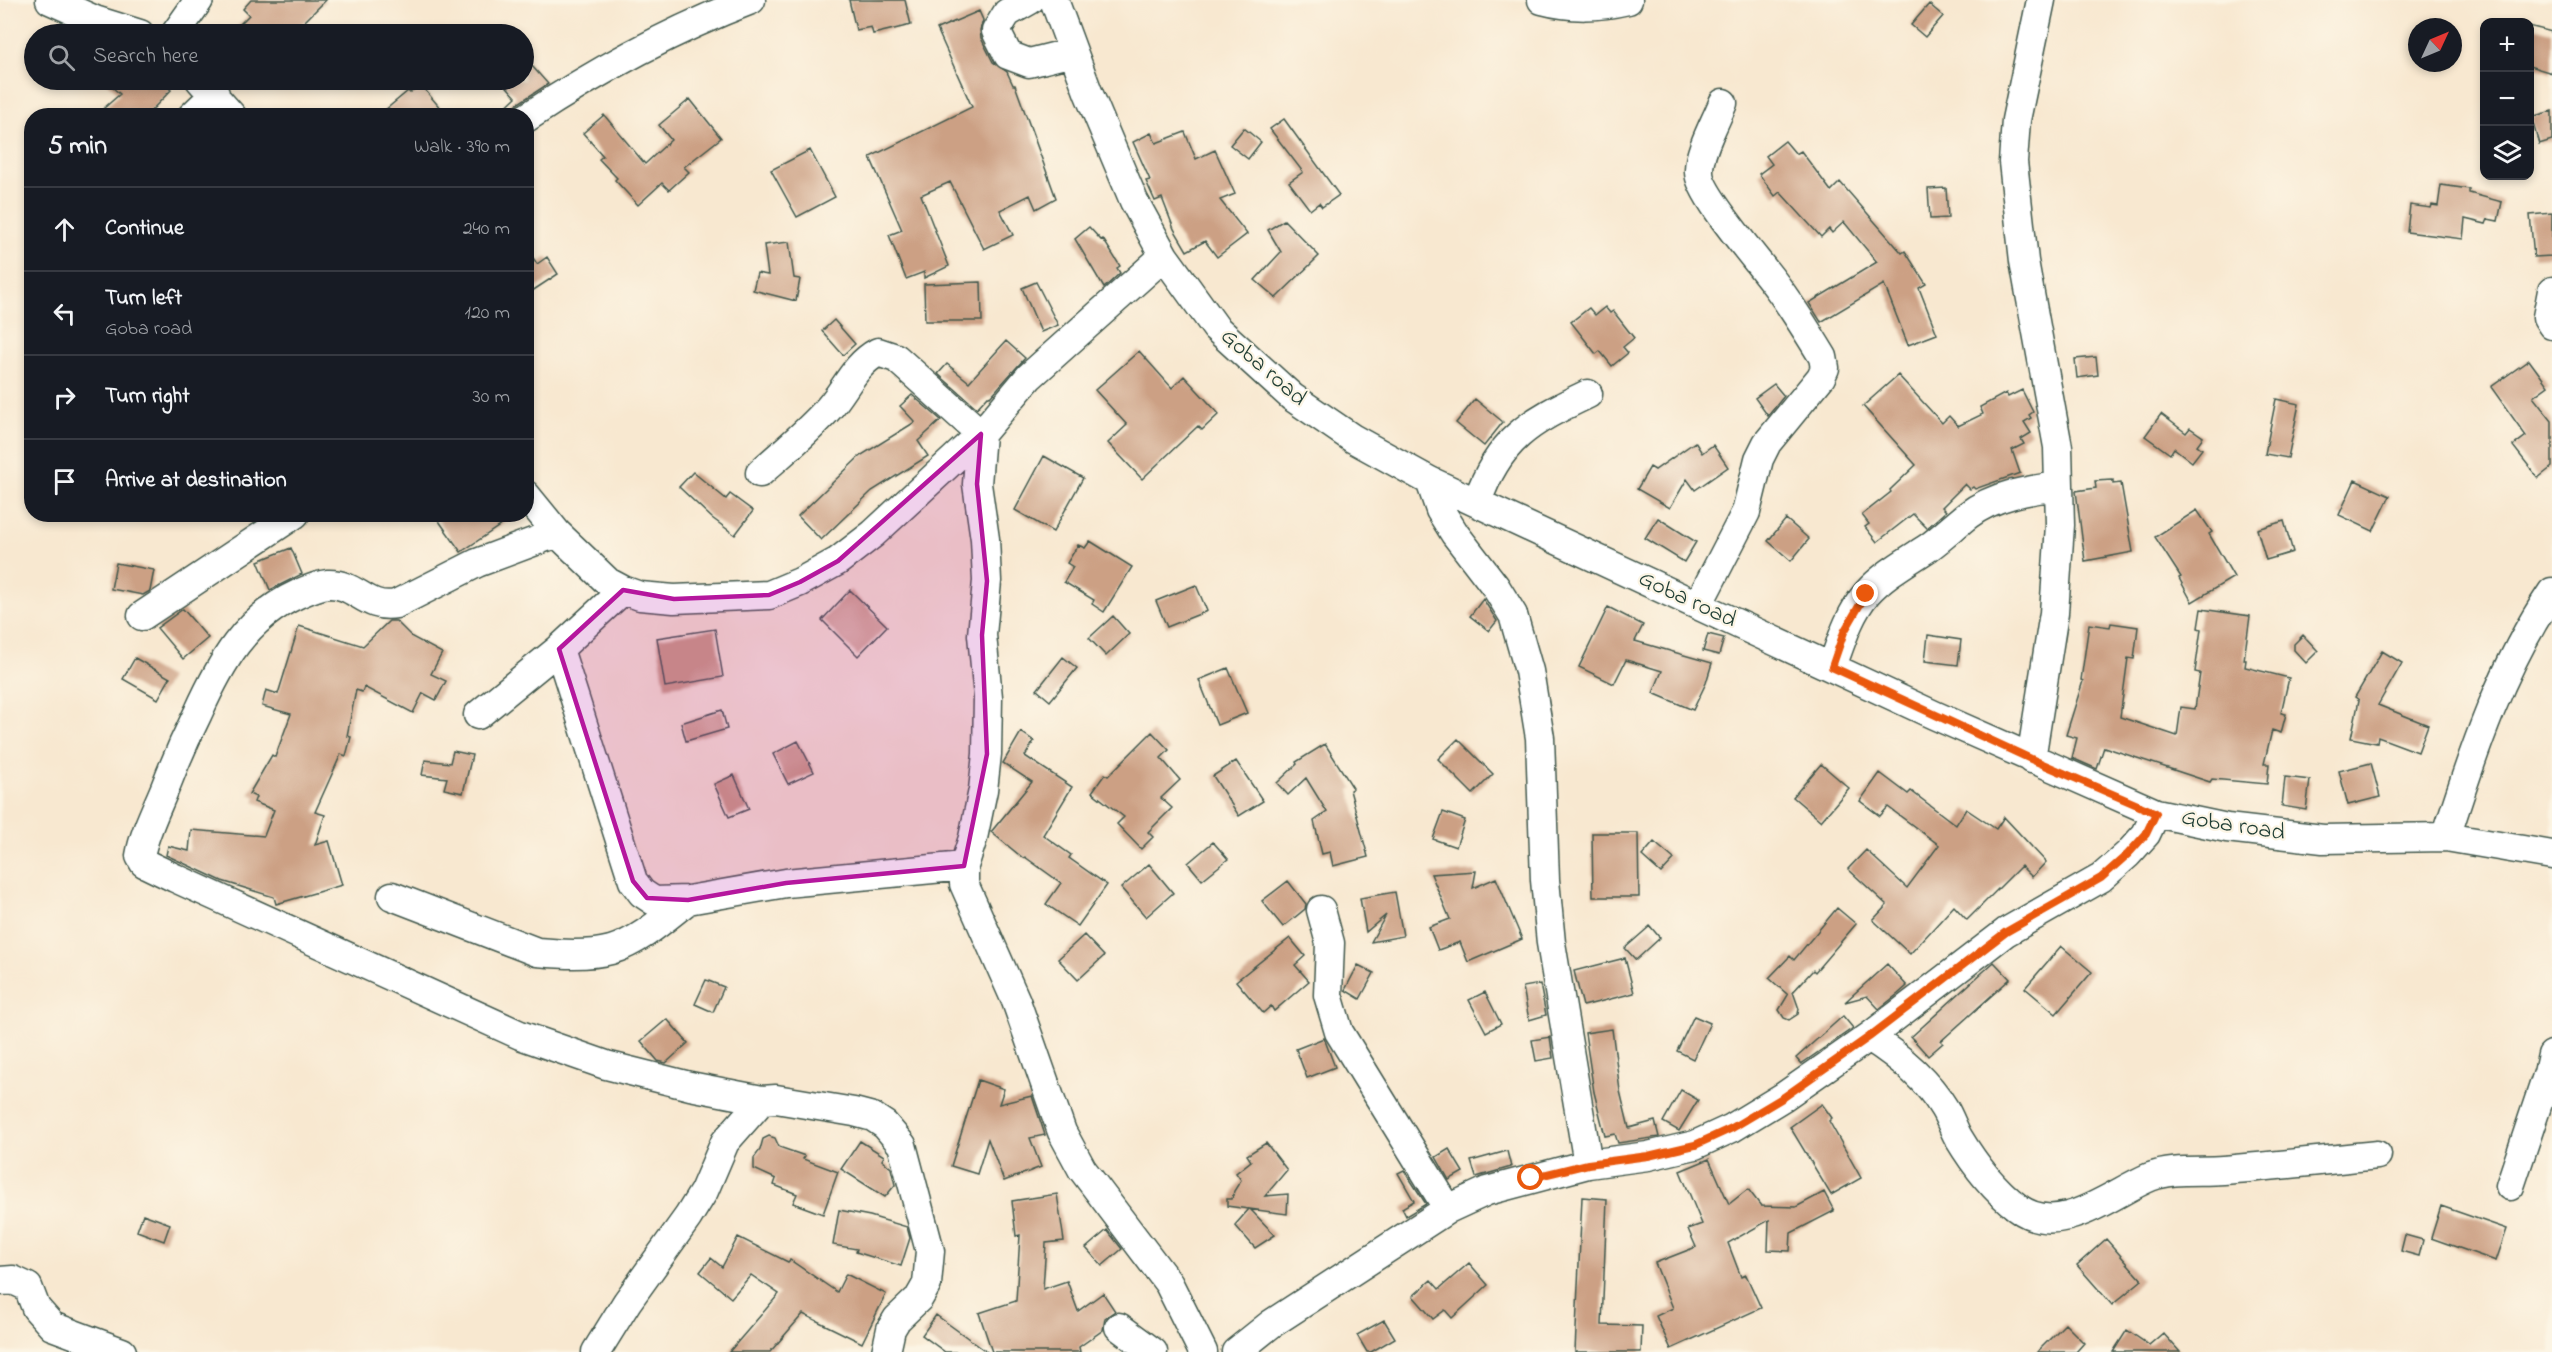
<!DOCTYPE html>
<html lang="en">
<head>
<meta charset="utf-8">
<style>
  :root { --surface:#171b24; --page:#242831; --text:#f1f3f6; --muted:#9ea1a6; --line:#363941 }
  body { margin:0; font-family:"Indie Flower",sans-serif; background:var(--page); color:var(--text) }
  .controls { position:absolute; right:18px; top:18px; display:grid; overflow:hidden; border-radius:12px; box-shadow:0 3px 9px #0003 }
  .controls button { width:54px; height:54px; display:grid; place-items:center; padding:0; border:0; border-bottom:2px solid var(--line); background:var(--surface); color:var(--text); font:30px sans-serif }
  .compass { position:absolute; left:2408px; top:18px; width:54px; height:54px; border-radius:50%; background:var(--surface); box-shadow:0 3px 9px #0003; rotate:46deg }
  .stop { position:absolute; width:18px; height:18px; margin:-14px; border:4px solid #ea580c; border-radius:50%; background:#fff }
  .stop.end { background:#ea580c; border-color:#fff; box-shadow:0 2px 6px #0008 }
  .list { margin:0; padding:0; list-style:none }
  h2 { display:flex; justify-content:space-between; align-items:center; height:78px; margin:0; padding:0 24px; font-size:26px }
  h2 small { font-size:20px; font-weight:400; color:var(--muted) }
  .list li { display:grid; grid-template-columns:39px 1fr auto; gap:18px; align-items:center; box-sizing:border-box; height:84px; padding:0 24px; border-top:2px solid var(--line) }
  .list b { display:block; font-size:22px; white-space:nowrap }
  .list p { margin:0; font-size:20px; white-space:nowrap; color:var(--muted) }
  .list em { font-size:20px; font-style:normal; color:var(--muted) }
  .icon { flex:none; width:33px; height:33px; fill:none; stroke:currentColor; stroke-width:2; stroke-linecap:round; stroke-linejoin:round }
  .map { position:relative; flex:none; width:2552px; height:1352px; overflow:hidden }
  .search { position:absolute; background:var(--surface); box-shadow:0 3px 9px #0003; left:24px; top:24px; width:510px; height:66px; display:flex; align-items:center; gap:15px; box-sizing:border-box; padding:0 21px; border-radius:33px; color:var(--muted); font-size:22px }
  .panel { position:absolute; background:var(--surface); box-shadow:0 3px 9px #0003; left:24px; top:108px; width:510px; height:414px; border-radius:24px }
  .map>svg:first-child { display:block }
  .building { fill:#cca084 }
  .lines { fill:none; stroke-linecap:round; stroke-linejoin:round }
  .minor-casing { stroke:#40574b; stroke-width:31 }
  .minor { stroke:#fff; stroke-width:28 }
  .route { stroke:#ea580c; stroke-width:8 }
  .marked { fill:#b5179e; fill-opacity:0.2; stroke:#b5179e; stroke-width:4.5; stroke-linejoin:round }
  .labels { text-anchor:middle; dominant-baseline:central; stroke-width:4.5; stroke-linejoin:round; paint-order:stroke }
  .street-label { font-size:24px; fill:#1f3d34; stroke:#fcf5e5 }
</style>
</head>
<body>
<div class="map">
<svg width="2552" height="1352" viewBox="0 0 2552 1352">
  <rect width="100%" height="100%" fill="#fcf5e5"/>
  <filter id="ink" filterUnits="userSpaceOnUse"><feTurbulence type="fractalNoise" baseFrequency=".0167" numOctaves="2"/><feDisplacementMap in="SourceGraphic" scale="12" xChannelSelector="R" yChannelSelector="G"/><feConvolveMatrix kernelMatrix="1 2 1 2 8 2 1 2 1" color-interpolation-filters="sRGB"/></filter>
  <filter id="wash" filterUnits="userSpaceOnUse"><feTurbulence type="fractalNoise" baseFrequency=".008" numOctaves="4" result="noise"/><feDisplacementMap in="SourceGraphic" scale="24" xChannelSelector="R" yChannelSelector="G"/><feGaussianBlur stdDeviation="1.35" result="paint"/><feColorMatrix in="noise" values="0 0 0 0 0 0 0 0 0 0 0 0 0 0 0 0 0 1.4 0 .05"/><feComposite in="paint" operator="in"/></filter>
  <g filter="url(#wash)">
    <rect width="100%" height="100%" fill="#f8e8d0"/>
    <g id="blocks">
      <path class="building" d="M251,0H326L292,34H230L249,15L243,9Z
        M849,0H905L911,25L873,34L871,27L856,30Z
        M1929,4L1943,16L1925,37L1911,25Z
        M979,11L983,20L980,30L981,38L993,62L1007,72L1013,85H1015L1056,198L1036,209L1030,195L1000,210L1013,235L984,249L950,182L921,195L949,266L924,278V272L906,279L889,235L902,230L870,157L972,107L937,29Z
        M2529,26L2552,32V73L2529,66Z
        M524,57L548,84L517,104L510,116H496L516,97L501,80H524Z
        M104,80H160L171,90L146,116H95L120,94Z
        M420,84L447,116H378L408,91L410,93Z
        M690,99L721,138L684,167L689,172L669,190L662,183L638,205L615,180L617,178L599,159L603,156L583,133L604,115L645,164L671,140L659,125Z
        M2552,111V140L2539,144L2531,117Z
        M1284,119L1339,195L1322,207L1319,203L1310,210L1289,182L1303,172L1270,129Z
        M1244,128L1261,142L1248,159L1230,145Z
        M1185,132L1196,159L1215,150L1235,194L1220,200L1247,234L1217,257L1205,241L1187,251L1174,229L1162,198L1155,201L1146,181L1150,180L1133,142L1151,133L1156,143Z
        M1785,141L1796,154L1801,151L1831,191L1840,182L1902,253L1905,251L1926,284L1919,288L1937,334L1908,345L1884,284L1821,322L1809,303L1877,262L1844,222L1832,233L1829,229L1821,237L1780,192L1775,196L1759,174L1772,164L1766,156Z
        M810,150L835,197L797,217L771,170Z
        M2441,185L2469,189V193L2502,202L2498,221L2488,219L2486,224L2465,219L2463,239L2407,232L2410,205L2431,208L2432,205L2438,206Z
        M1946,188L1948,218L1930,219L1928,189Z
        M2552,213V256L2534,257L2530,215Z
        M1284,220L1319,256L1276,298L1255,280L1281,252L1268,230Z
        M1089,227L1101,240L1103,239L1120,266L1117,268L1120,273L1104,288L1075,239Z
        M789,242L794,278L800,279L796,301L753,290L757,273L768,275L764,245Z
        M526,247L537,264L547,257L558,274L526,295Z
        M981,282L982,321H925L924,284Z
        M1036,282L1058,325L1041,332L1022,288Z
        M1605,307L1610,313L1613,311L1634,338L1623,347L1628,353L1612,366L1600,351L1596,354L1571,322L1589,308L1595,315Z
        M834,320L855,344L843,355L822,331Z
        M1006,341L1025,358L990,397L988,396L977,408L938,374L947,364L969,382Z
        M1139,351L1172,388L1184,376L1219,414L1202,430L1198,426L1142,479L1108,443L1127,425L1095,390Z
        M2096,357L2098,375L2077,378L2075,359Z
        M2529,360L2548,386L2533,397L2552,421V467L2538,478L2513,446L2526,436L2491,387Z
        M1898,375L1942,423L1949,416L1958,426L1983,414L1980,407L2006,393L2008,397L2022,390L2033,412L2029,415L2031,418L2024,422L2031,433L2021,439L2024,444L2012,450L2020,473L1975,489L1973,487L1970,489L1965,484L1942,507L1946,511L1927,528L1913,514L1877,542L1865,527L1869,524L1862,515L1891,492L1890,490L1916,465L1863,406Z
        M1774,384L1784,396L1768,416L1755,398Z
        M912,395L941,420L918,441L928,456L872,491L821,540L798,516L860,456L915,422L900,406Z
        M1475,399L1503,422L1484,446L1456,423Z
        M2276,399L2299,404L2288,458L2265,454Z
        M2161,414L2186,433L2190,428L2203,437L2197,445L2202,449L2192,462L2174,448L2170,454L2145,436Z
        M1695,442L1702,453L1713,445L1728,467L1695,490L1687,479L1670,508L1637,489L1650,467L1655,470Z
        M1044,456L1083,478L1053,532L1015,510Z
        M693,472L726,499L730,494L753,511L735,535L712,518L679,487Z
        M2113,480V484L2121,483L2133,552L2085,561L2076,491L2096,488L2095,481Z
        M2355,480L2390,496L2373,531L2339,515Z
        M2197,510L2212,532L2209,534L2234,577L2192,602L2179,578L2181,577L2155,537Z
        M434,514H517L461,552Z
        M1658,518L1696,542L1684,562L1645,538Z
        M1786,519L1809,539L1791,561L1768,541Z
        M2284,521L2293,552L2266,560L2257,529Z
        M1090,541L1132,567L1104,612L1092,604L1094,600L1064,582L1073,567L1067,563L1078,545L1085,548Z
        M291,548L302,574L270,590L258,561Z
        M116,563L154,570L150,591L143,595L111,589Z
        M1196,585L1207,611L1167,627L1156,601Z
        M850,590L887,626L858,656L822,620Z
        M1483,599L1497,621L1489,631L1470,616Z
        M1608,607L1643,625L1635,641L1712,663L1706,683L1693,710L1653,693L1662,671L1626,660L1614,684L1579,667Z
        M183,609L208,638L183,659L157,628Z
        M2201,609L2250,616L2244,660H2246L2245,667L2289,678L2281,713L2286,714L2281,733L2272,730L2264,764H2269L2267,784L2212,779L2210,782L2104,747L2097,769L2072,758L2077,738L2066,735L2083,681L2081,680L2089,624L2110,627L2111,623L2138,627L2134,659L2128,658L2120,717L2177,736L2181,707L2195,709L2200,673L2195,672L2201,629L2198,628Z
        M1113,616L1129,634L1106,656L1089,638Z
        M389,621H396L412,637L442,653L431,674L446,681L436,700L423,693L413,713L364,687L362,692L356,690L347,736L351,737L346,756L341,754L315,812L325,815L315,845L329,841L342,885L276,904L274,897L222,881L166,855L168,846L189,851L191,830L264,836L274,810L254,802L256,797L249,794L272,755L275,757L291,714L262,706L266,690L278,694L299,626L363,646Z
        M715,629L723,677L665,687L657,638Z
        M1708,634L1724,638L1719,655L1703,651Z
        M1928,635L1961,640L1958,665L1925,661Z
        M2303,635L2318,651L2306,663L2294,650V644Z
        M2382,651L2402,663L2378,705L2428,725L2418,752L2378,737L2377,743L2351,738L2359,700L2355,697Z
        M1063,657L1077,668L1050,701L1037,690Z
        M135,658L170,678L158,699L123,679Z
        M1228,668L1247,713L1217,725L1199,680Z
        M722,710L727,729L686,741L681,723Z
        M1021,732L1034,741L1025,756L1072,787L1043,835L1071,855L1069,858L1107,885L1078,926L1046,904L1061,883L1025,857L1023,858L991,832L1032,782L1003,763Z
        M1152,732L1169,750L1161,758L1180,780L1161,798L1172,808L1148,832L1153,837L1141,849L1117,824L1124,817L1092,792L1105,774L1108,776Z
        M1458,739L1493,774L1473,794L1438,759Z
        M798,741L814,772L788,784L773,754Z
        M1325,744L1353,788L1350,790L1368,857L1333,866L1330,852L1322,854L1314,821L1327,812L1306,778L1288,795L1277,783L1297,764L1296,762Z
        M453,751L472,755L463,793L444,789L447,778L422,775L425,760L450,763Z
        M1236,761L1263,801L1239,816L1213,776Z
        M2371,763L2380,797L2348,805L2339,771Z
        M1821,764L1849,788L1821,821L1793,797Z
        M1880,773L1908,794L1911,791L1956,825L1966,809L1996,829L2004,817L2046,862L2032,877L2021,866L1967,920L1954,906L1910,954L1873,920L1887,905L1848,869L1866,850L1907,888L1939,845L1888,807L1880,816L1860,801Z
        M734,775L749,809L729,817L714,784Z
        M2285,777L2310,780L2306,810L2282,806Z
        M1443,812L1465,820L1456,847L1433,839Z
        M1592,833H1638L1639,897H1593Z
        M1213,842L1228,859L1202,880L1188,863Z
        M1654,842L1674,859L1661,873L1642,856Z
        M1149,864L1173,893L1146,917L1121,888Z
        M1476,871L1473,888L1496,878L1522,939L1468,962L1460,942L1438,950L1429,927L1450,919L1431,874Z
        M1288,881L1306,904L1305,909L1283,927L1262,901Z
        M1395,892L1403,936L1371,942L1386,915L1366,932L1360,898Z
        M1837,908L1856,924L1815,972L1813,970L1793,992L1799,1009L1798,1014L1789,1020L1784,1018L1779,1010L1788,995L1769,978L1790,956L1794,960Z
        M1650,926L1660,938L1636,960L1625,948Z
        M1084,935L1104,956L1078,980L1058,959Z
        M1290,938L1305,956L1295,965L1309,981L1274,1011L1271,1006L1263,1013L1236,981Z
        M2061,946L2092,972L2056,1014L2025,988Z
        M1625,958L1634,993L1583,1006L1574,971Z
        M1994,962L2010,979L1941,1041L1943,1043L1928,1056L1911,1037Z
        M1887,964L1907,986L1898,994L1879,1009L1867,996L1845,1002Z
        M1358,965L1374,973L1360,999L1345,990Z
        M706,980L724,987L713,1012L695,1004Z
        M1540,984L1546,1015L1529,1020L1523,987Z
        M1485,992L1501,1024L1486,1032L1469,1000Z
        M1694,1016L1710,1023L1693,1059L1677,1051Z
        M1843,1016L1853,1028L1801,1064L1796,1058Z
        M667,1019L688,1043L666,1063L658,1061L641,1041Z
        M1612,1029L1620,1091L1629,1128L1655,1121L1659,1137L1618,1143L1615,1134L1605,1136L1594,1092L1585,1033Z
        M1550,1037L1553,1058L1536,1061L1532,1040Z
        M1324,1038L1335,1067L1307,1078L1296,1049Z
        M978,1080L1004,1089L999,1104L1032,1096L1045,1135L1030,1138L1041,1167L1004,1181L988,1139L977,1174L951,1166Z
        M1681,1090L1698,1100L1679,1131L1663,1122Z
        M1822,1104L1832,1118L1829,1121L1861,1178L1831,1195L1790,1127Z
        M769,1136L775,1138L779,1147L805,1156L803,1159L838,1172L823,1214L793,1203L797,1194L774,1185L776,1179L754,1169V1158L760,1150L763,1139Z
        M860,1141L884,1156L882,1160L891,1168L895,1185L885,1197L841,1169Z
        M1266,1143L1287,1170L1265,1196L1288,1194L1287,1214L1250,1209L1275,1235L1255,1248L1235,1225L1249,1209L1227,1206V1199H1232L1234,1191L1241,1180L1236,1173L1251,1161L1247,1155Z
        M1449,1149L1463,1172L1449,1180L1436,1157Z
        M1507,1151L1511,1167L1476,1177L1471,1161Z
        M1709,1159L1729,1204L1748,1189L1761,1206L1796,1207L1824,1192L1834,1211L1791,1233L1790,1251L1768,1250L1769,1220L1728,1243L1741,1277L1746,1275L1761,1308L1671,1349L1656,1316L1673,1308L1655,1263L1696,1247L1688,1229L1702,1224L1680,1171Z
        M1404,1170L1426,1204L1406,1216L1402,1208L1414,1201L1398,1173Z
        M1057,1194L1064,1241L1046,1243L1043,1289L1067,1281L1078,1311L1103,1293L1115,1311L1105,1318L1103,1330L1079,1347L1080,1352H992L979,1313L1016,1301L1020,1235L1016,1236L1012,1201Z
        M1582,1197L1607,1199L1602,1325L1642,1326L1641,1352H1575Z
        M2441,1206L2507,1229L2496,1261L2431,1238Z
        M839,1210L870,1216L907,1227L910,1238L901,1266L856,1252L857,1249L833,1245Z
        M143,1214L170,1224L164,1241L137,1231Z
        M1107,1230L1122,1249L1102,1266L1086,1248Z
        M2405,1235L2423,1240L2419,1256L2401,1251Z
        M738,1237L788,1262L790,1260L837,1292L846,1274L886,1294L862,1343L803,1314L770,1352H729L779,1294L751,1275L731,1298L700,1272L711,1258L722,1267Z
        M2106,1239L2142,1280L2112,1305L2077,1265Z
        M1469,1263L1488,1285L1452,1318L1445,1310L1433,1319L1413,1296L1431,1280L1439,1289Z
        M936,1315L987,1352H945L922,1335Z
        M1384,1320L1395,1338L1371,1352H1367L1357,1335Z
        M2065,1324L2084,1343L2076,1352H2037Z
        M2127,1330L2149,1345L2163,1333L2180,1352H2113Z"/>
    </g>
  </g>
  <g filter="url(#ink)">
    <use href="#blocks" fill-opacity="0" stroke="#40574b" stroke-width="1.5"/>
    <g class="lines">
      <defs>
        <path id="minor" d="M50,0L95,20L140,34
          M1030,0L1007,13L996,31L1008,55L1029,63L1073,52
          M1054,0L1088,92L1134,201L1164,256L1216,328L1292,397L1352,438L1430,481L1934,715L2156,813L2227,828L2323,839L2446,837L2552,855
          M1542,0C1572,8 1598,7 1628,0
          M175,34L199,0
          M200,80L232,116
          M192,116L215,94
          M526,118C597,71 672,30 751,0
          M2552,291L2547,317L2552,325
          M760,473C783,452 808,432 829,408C846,389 854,365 878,352L896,358L981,434L977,484L985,539L987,581L982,635L988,697L987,754L983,790L973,838L964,866V884L1016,1001L1062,1132L1082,1169L1169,1284L1203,1352
          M1430,481L1440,510L1455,534L1495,586L1513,615L1529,671L1540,738L1545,880L1551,943L1588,1164
          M526,495L557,533L608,582L623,590L640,596L674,599L769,595L800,582L838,561L873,534L981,434L1029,377L1164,256
          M1477,502C1499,439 1529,422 1588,394
          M557,533L477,563L396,604C366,610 356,583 328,584C318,585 307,590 298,594C245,618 221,662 198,713C186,737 175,762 165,788C156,810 144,833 140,856L144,863L175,878L520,1035L606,1065L690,1086L762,1100L776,1099L854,1112L873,1117L885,1125L902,1145L930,1251L927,1284L919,1298L897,1319L891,1329L886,1352
          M1698,605L1746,512L1759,459L1767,443L1821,377L1825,368L1823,357C1809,334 1794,310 1778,288C1762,265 1699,195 1699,172C1698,152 1716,121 1723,103
          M142,616L295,514
          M559,649L633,881L642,893L654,901L688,900L786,883L964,866
          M1832,667C1841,642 1849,614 1867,593C1884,574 1908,561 1929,547C1943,537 1955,525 1968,515C1994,495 2028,490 2059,486
          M478,715L559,649L623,590
          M2031,759L2054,613L2060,525L2058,447L2024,261L2013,162L2016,120L2041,0
          M2446,837C2473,752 2502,666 2552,592
          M392,896L537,952C561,954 588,956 611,950C640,941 665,918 688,900
          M1321,910L1330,943L1328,995L1339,1032L1448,1209
          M1869,1037C1899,1056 1926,1078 1944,1108C1950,1118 1953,1128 1958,1137C1973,1162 1993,1189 2017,1207C2059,1240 2111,1193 2150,1177C2173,1168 2199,1172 2223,1170C2274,1166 2326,1160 2377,1155
          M2510,1186L2548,1073L2552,1055
          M0,1281L13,1280L28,1287L36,1308L52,1326L122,1352
          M1119,1327L1153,1352
          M596,1352L627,1302L688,1217L704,1191L725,1142L762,1100
          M1236,1352L1271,1324L1448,1209L1487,1191L1588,1164L1648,1156L1695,1145L1732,1128L1783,1097L1869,1037L2006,932L2101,878L2128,854L2146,834L2156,813"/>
      </defs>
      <use href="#minor" class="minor-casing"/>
      <use href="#minor" class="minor"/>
    </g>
  </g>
  <g class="lines" filter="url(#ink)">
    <path class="route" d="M1531,1178L1588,1164L1648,1156L1695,1145L1732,1128L1784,1097L1869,1037L2006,932L2101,878L2128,854L2146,834L2156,813L2031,759L1832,667L1844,632L1866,594"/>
  </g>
  <path class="marked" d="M981,434L977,484L987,581L982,635L987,754L964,866L786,883L688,900L647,898L633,881L559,649L623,590L674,599L769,595L800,582L838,561Z"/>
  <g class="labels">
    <g class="street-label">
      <text transform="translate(1263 368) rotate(41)">Goba road</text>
      <text transform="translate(1687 600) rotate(25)">Goba road</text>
      <text transform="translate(2233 826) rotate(9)">Goba road</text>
    </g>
  </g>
</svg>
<div class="controls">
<button>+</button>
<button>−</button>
<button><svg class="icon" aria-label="layers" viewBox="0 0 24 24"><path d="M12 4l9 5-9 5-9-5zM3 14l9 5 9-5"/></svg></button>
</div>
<svg class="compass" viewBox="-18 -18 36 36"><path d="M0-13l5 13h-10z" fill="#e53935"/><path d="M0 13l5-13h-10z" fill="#9ea1a6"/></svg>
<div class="stop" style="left:1531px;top:1178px"></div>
<div class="stop end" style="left:1866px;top:594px"></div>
<div class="search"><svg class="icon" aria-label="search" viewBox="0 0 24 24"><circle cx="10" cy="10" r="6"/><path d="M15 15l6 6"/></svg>Search here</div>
<section class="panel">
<h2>5 min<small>Walk · 390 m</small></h2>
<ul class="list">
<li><svg class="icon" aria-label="ahead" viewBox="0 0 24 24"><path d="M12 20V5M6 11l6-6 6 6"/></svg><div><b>Continue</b></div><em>240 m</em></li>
<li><svg class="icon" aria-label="left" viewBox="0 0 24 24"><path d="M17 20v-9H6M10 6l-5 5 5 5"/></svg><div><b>Turn left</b><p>Goba road</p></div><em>120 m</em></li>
<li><svg class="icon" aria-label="right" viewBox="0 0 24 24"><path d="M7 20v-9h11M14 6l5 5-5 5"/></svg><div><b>Turn right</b></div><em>30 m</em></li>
<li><svg class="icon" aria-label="arrive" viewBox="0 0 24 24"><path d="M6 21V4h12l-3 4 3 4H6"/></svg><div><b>Arrive at destination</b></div></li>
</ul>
</section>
</div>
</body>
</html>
